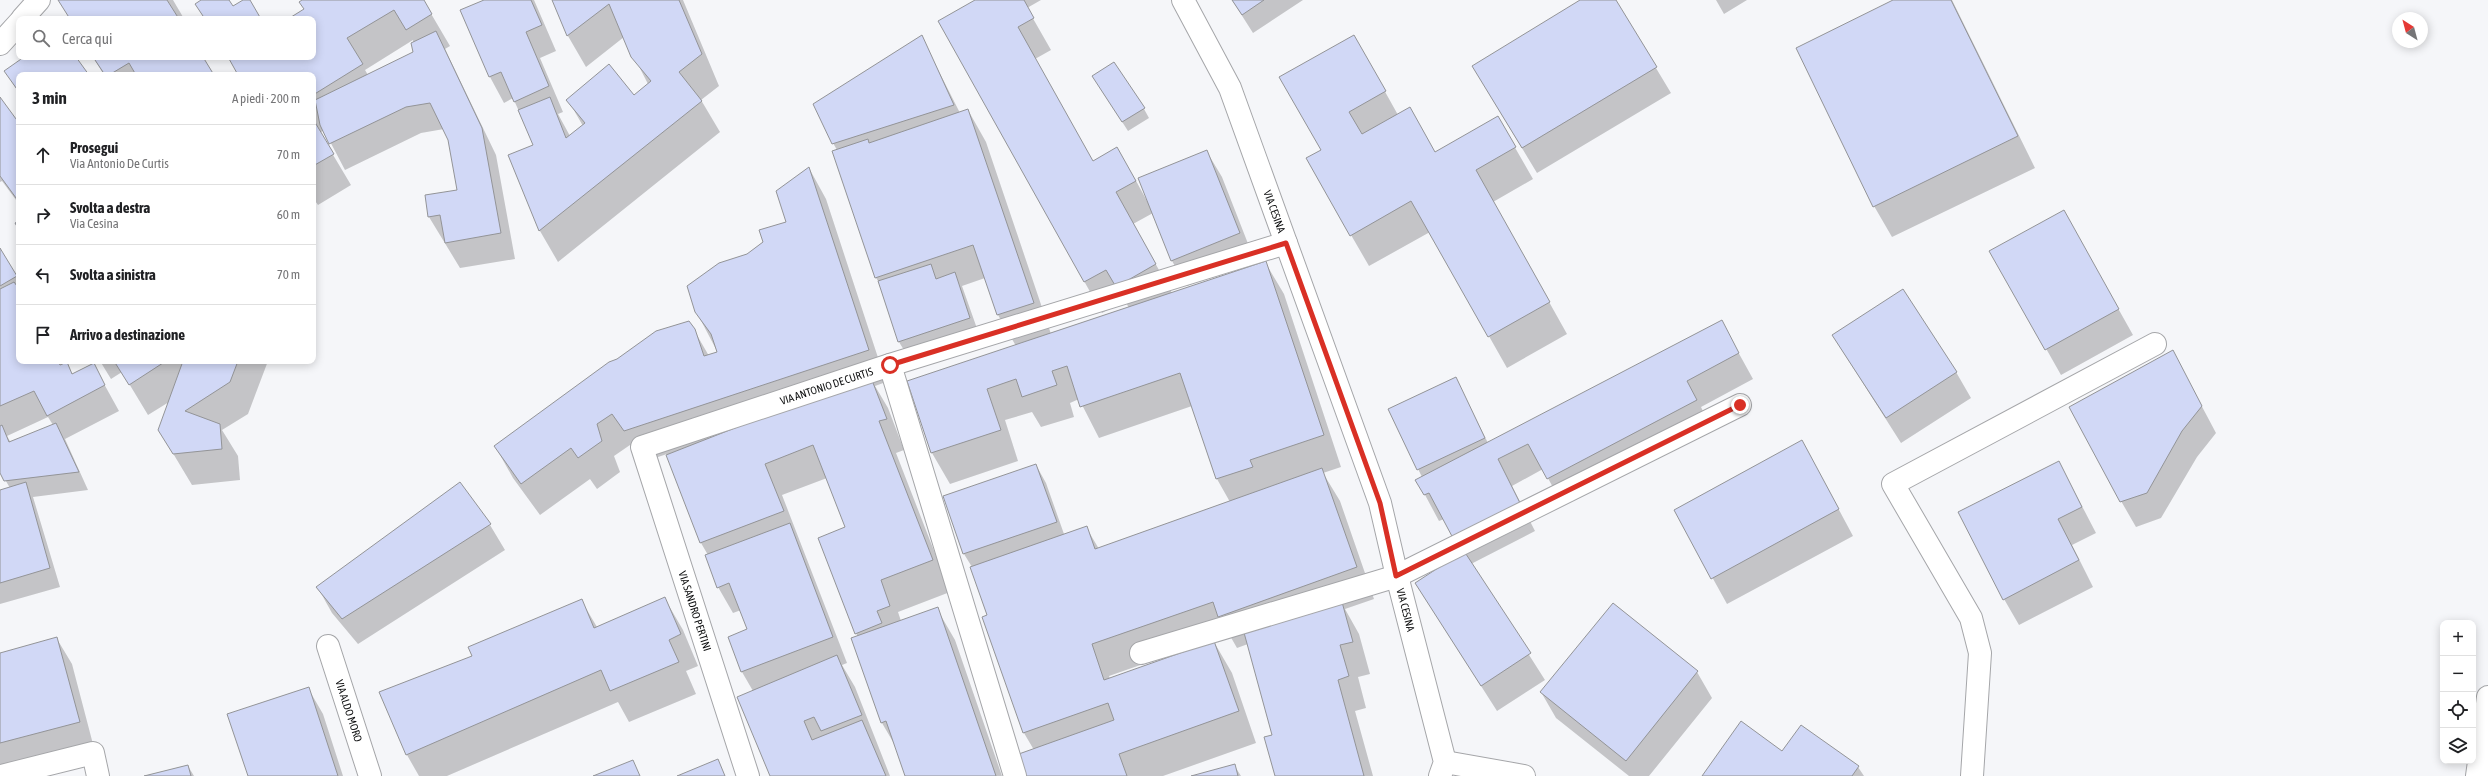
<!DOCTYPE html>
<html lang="it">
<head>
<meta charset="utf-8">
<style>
  :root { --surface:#fff; --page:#f6f6f6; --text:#202124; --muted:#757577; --line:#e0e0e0 }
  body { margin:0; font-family:"Asap Condensed",sans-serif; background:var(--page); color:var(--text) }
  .controls { position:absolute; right:12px; bottom:12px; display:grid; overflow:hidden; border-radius:8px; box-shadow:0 2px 10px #0003 }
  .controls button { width:36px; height:36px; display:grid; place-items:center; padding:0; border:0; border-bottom:1px solid var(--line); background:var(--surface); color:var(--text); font:20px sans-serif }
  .compass { position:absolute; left:2392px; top:12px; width:36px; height:36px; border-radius:50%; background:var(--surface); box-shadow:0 2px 10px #0003; rotate:324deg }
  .stop { position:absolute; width:12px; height:12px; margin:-9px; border:3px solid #d93025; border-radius:50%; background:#fff }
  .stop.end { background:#d93025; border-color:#fff; box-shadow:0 1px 4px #0008 }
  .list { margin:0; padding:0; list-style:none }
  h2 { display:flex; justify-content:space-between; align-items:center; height:52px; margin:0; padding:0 16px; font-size:17px }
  h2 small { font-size:13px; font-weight:400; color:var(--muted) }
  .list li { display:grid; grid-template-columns:26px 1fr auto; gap:12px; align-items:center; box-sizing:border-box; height:60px; padding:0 16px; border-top:1px solid var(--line) }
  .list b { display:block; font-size:15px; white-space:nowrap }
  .list p { margin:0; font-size:13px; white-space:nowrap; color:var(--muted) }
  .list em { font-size:13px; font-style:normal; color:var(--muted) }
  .icon { flex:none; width:22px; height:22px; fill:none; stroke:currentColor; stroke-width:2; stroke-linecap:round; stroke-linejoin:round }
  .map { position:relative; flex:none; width:2488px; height:776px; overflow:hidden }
  .search { position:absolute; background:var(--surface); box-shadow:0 2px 10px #0003; left:16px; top:16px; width:300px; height:44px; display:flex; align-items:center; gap:10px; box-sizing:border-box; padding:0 14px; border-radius:8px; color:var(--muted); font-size:15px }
  .panel { position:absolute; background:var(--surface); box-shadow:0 2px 10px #0003; left:16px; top:72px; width:300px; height:292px; border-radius:8px }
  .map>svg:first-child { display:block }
  .shadow { fill:#0003; fill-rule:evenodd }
  .building { fill:#d1d8f6; stroke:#939497 }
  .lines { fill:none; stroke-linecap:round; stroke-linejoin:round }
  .minor-casing { stroke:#a5a6a9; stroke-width:24 }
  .secondary-casing { stroke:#a5a6a9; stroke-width:24 }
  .minor { stroke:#fff; stroke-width:22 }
  .secondary { stroke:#fff; stroke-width:22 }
  .route { stroke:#d93025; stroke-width:5 }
  .labels { text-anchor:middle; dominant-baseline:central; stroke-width:3; stroke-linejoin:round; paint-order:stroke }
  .street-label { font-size:11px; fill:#0f1011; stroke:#fff }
</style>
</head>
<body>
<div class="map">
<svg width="2488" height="776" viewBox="0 0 2488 776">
  <rect width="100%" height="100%" fill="#f5f6f9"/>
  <path class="shadow" d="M59,0H173L183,17L179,19H70Z
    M304,0H423L450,46L445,49L496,155L515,259L460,268L429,217L458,191L449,140L444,129L421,133L345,170L324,130L320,133L351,185L318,205L313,198V75H239L228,57H313V19H290L305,10ZM413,40L414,52L368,75L365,70Z
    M486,0H534L556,51L540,58L563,112L558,114L570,136L583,126L568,100L634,96L648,84L624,37L586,67L568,36L553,0H683L719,86L701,100L720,132L558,262L540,231L509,156L534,145L513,98L504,103L490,77L461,11Z
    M977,0H1041L1027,8L1051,50L1035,59L1093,162L1135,179L1147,201L1207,152L1222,177L1254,259L1187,286L1172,261L1153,213L1133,224L1172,293L1265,262L1284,294L1341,467L1323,473L1340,501L1374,599L1345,609L1359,634L1370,674L1358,677L1366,708L1355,711L1373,776H1276L1273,736L1248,644L1237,648L1229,634L1109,676L1110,679L1214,642L1232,673L1256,743L1163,776H1025L1034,750L1024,733L972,567L964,554L1036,465L1046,483L1064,534L1086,527L1099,549L1230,502L1217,479L1192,406L1099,438L1079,399L1070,403L1074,417L1041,427L1032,412L1005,420L1018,461L950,484L932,453L1016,346L998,315L985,278L962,286L980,337L910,360L899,342L882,287L876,278L833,151L837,150L833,143L921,36L960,113L968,110L986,142L1051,334L1129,308L1125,301L1102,313L1084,281Z
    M1232,0H1303L1253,33Z
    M1582,0H1615L1671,93L1537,173L1488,92Z
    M1716,0H1747L1724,14Z
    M1895,0H1952L2035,168L1892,237L1874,206Z
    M1354,36L1398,115L1435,153L1498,118L1533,179L1493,202L1567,334L1507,368L1430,232L1369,266L1307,159L1322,150Z
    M26,57H75L88,75H19V94L6,71Z
    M93,57H202L213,75H104Z
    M1099,86L1144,109L1149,118L1128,131Z
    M0,98L19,125V204L2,181L0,182Z
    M809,168L826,199L886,382L875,386L888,408L904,450L896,453L950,592L898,612L901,621L937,609L955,640L1002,776H906L896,747L882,723L852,638L857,637L847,528L827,478L782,495L847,663L842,665L855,687L890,776H771L753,691L742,672L748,630L741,610L733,613L718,587L708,555L701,543L667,454L643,462L630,445L614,456L620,472L597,489L590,479L540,515L513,478L495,446L694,330L709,356L718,353L696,311L747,255L787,222Z
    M2078,237L2133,335L2061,375L1991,251Z
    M0,250L19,281V361H58L61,366L66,364L73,375L93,364L119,411L65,439L88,490L33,497L60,587L0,604V491L10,488L0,471ZM48,417L53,425L11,443L7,436Z
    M1721,321L1753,379L1701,407L1710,426L1562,504L1543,469L1512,486L1535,531L1471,564L1545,680L1497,711L1416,584L1463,553L1444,519L1439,521L1417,480L1422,477L1389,410L1455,378L1488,443Z
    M1833,336L1956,372L1971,398L1901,443Z
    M2173,352L2216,433L2197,457L2161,518L2136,527L2121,501Z
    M100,361H268L248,414L222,430L238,456L240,480L192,485L159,430L169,402L148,415L122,372L111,379Z
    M2059,462L2096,533L2072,545L2093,587L2019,625L2004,599Z
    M1816,467L1853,536L1727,604L1675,510Z
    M490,525L505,550L358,644L332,613L318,588Z
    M665,599L683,630L698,666L686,671L696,694L629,722L618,702L447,776H419L407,755L473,656L581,600L597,627Z
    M1613,605L1697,672L1712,698L1649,776H1629L1556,718L1541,692Z
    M57,639L72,664L94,748L0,773V654Z
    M308,688L323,714L343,776H249Z
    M1783,752L1858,767L1864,776H1704Z
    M1234,765L1241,776H1194Z
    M188,766L194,776H148Z"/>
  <path class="building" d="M58,0H167L179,19H70Z
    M201,0H229L233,6L243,0H250L261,19H205L195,4Z
    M302,0H424L432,14L406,30L394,10L347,38L363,64L313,95V75H238L228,57H313V19H288L304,9L299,2Z
    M484,0H531L542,25L526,32L549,86L514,102L501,72L489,77L460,10Z
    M552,0H679L702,54L679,72L702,101L539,231L508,155L533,145L518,110L550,97L566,138L585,123L566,100L609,64L634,95L651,81L631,57L609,4L567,36Z
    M975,0H1024L1034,18L1018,27L1093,161L1117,147L1136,181L1116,192L1156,264L1116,287L1106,270L1084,282L938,21Z
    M1232,0H1264L1242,15Z
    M1580,0H1616L1657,67L1522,148L1472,66Z
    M1893,0H1951L2018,136L1873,207L1796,48Z
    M436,31L482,128L501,233L445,243L440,215L428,217L425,195L457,190L448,140L430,103L406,107L329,144L320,125L315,100L413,52L411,43Z
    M922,35L954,105L832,144L813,104Z
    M1354,35L1386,91L1349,112L1362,134L1410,107L1435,152L1498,116L1516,147L1476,170L1550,302L1488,337L1411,201L1350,236L1306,158L1321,150L1279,77Z
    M24,57H76L89,75H19V92L4,71Z
    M93,57H203L214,75H136L129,63L109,75H105Z
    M1114,62L1145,108L1122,122L1092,76Z
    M0,97L19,123V202L0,176Z
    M968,109L1034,303L997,315L973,245L875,278L832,151L868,139L869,143Z
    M313,119L334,154L313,166Z
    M1207,150L1240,233L1171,261L1138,178Z
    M809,167L869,350L624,431L612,414L597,424L602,441L578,458L571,448L521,484L494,446L609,362L617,359L656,331L689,321L695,329L704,356L717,352L711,334L695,312L687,286L719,263L747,254L763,242L759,230L786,222L776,191Z
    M2064,210L2119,309L2045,350L1989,251Z
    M19,221V230L15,223Z
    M0,248L17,276L0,286Z
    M1266,261L1324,435L1250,460L1253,467L1216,479L1180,373L1080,407L1067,366L1052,371L1057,385L1022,397L1016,379L987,389L1001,430L931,453L907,381Z
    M931,264L936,279L955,272L970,318L898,342L878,281Z
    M14,282L17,286L19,285V361H58L60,365L67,362L72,374L94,363L105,385L47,416L34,391L0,406V289Z
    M1903,289L1957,372L1886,418L1832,335Z
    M1722,320L1739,353L1687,381L1697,400L1547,479L1528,444L1498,459L1521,505L1454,540L1429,493L1424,495L1415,480Z
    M2173,350L2202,406L2182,431L2147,493L2120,502L2069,407Z
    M114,361H166L129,385Z
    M183,361H238L230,382L185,411L220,424L222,449L173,454L158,430Z
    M870,375L887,419L879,421L933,560L881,580L890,606L877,611L882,623L855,634L818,538L845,527L813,445L765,464L784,511L700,543L666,455Z
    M1456,377L1485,438L1417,470L1388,409Z
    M56,423L79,472L4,481L0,473V426L2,425L9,442Z
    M1802,440L1839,509L1711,579L1674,510Z
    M2059,461L2082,507L2058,519L2079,560L2003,600L1958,512Z
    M1036,464L1057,522L963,554L943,496Z
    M1322,468L1357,567L1218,617L1213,602L1092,644L1104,680L1214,641L1239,711L1119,754L1127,776H1024L1016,755L1114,720L1108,703L1023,733L982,617L987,615L970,567L1087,526L1095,549Z
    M26,482L50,568L0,583V490Z
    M460,482L491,524L342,619L316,587Z
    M790,523L833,637L741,672L728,637L747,629L729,583L717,588L705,555Z
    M1464,551L1531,653L1481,686L1415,583Z
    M665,597L681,634L669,640L679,662L610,691L601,670L406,755L379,692L472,656L468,647L582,599L594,628Z
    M1342,602L1353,642L1340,645L1349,676L1338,680L1364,776H1275L1264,737L1272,735L1243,629Z
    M1613,603L1698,671L1626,761L1540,692Z
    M938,607L996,776H905L886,721L881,723L851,638Z
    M57,637L80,722L0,743V653Z
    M837,655L862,715L821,731L814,717L804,721L812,740L862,720L886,776H770L737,697Z
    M309,687L338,776H248L227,714Z
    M1741,721L1782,751L1801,725L1859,766L1852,776H1702Z
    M718,759L725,776H677Z
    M633,760L640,776H593Z
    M1235,764L1238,776H1191Z
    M188,765L191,776H144Z"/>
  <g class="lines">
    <defs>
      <g id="minor">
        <path id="s1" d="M1183,0L1230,88L1380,503L1397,576L1445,762L1440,776"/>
        <path d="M22,19L39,0"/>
        <path d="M0,44L19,23"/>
        <path d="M890,365L1015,776"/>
        <path id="s2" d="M328,646L370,776"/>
        <path d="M1141,653L1397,576L1740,405"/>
        <path d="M1445,762L1524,776"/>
        <path d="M1,776L93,753L98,776"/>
        <path id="s3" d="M748,776L642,447L890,365L1286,243"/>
        <path d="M1972,776L1980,653L1971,618L1893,484L2155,344"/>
      </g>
      <path id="secondary" d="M2477,776L2488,697"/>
    </defs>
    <use href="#minor" class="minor-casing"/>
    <use href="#secondary" class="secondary-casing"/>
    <use href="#minor" class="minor"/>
    <use href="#secondary" class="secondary"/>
  </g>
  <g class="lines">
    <path class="route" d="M890,365L1286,243L1380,503L1396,576L1740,405"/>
  </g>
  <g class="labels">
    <g class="street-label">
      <text stroke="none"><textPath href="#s1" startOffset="231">VIA CESINA</textPath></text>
      <text stroke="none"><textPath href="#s3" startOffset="540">VIA ANTONIO DE CURTIS</textPath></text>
      <text stroke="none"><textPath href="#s1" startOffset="651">VIA CESINA</textPath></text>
      <text transform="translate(695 611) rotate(72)">VIA SANDRO PERTINI</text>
      <text stroke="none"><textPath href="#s2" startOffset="68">VIA ALDO MORO</textPath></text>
    </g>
  </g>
</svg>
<div class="controls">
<button>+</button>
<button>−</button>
<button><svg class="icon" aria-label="locate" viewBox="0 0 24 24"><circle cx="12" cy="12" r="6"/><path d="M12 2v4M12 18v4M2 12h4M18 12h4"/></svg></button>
<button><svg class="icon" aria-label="layers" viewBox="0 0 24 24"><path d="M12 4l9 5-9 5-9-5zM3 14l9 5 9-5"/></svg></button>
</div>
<svg class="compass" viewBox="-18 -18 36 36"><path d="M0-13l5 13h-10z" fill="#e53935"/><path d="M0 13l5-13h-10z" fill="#757577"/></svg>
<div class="stop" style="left:890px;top:365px"></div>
<div class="stop end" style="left:1740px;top:405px"></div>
<div class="search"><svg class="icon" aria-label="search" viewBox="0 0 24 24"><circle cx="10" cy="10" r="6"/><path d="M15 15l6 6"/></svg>Cerca qui</div>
<section class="panel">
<h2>3 min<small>A piedi · 200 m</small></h2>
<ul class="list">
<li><svg class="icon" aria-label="ahead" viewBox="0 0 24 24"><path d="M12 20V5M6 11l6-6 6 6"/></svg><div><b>Prosegui</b><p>Via Antonio De Curtis</p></div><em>70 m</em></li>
<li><svg class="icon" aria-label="right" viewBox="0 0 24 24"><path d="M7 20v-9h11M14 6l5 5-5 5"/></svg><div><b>Svolta a destra</b><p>Via Cesina</p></div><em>60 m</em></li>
<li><svg class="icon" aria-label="left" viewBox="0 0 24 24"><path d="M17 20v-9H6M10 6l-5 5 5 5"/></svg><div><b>Svolta a sinistra</b></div><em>70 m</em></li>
<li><svg class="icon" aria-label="arrive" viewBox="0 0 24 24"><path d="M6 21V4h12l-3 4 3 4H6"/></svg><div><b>Arrivo a destinazione</b></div></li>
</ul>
</section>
</div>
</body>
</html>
